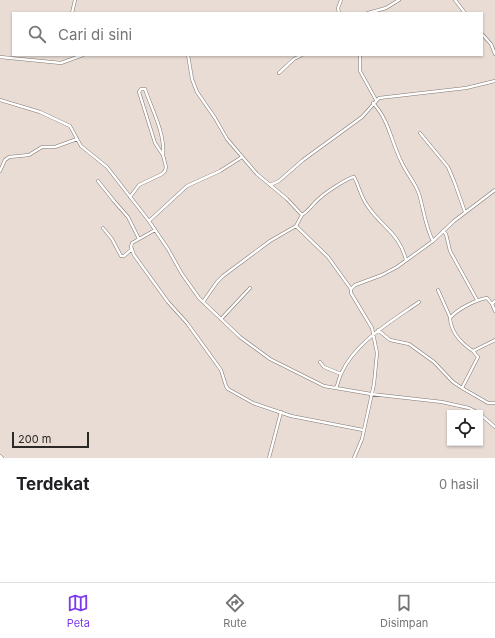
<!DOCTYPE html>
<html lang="id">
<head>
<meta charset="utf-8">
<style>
  :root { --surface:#fff; --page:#f2f2f2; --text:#202124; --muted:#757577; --line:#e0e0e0; --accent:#7c3aed }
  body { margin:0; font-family:Inter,sans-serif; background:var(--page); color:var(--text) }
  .controls { position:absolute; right:12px; bottom:12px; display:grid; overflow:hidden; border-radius:0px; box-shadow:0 1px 3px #0004 }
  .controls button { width:36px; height:36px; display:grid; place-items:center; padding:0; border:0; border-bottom:1px solid var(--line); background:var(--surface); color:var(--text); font:20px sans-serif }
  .scale { position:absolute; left:12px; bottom:10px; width:77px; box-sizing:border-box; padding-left:4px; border:2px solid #2c2825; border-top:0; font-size:11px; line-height:14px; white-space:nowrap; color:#2c2825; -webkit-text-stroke:3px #e8dcd5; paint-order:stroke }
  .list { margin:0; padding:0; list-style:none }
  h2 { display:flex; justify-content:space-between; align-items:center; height:52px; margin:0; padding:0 16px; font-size:17px }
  h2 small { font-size:13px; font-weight:400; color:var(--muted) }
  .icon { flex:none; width:22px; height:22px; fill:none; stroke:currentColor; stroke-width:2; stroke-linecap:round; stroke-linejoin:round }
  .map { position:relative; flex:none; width:495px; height:458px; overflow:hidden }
  .search { position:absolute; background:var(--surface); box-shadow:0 1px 3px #0004; left:12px; right:12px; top:12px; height:44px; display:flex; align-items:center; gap:10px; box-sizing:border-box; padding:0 14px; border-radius:0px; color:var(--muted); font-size:15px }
  .sheet { height:124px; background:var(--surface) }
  nav { display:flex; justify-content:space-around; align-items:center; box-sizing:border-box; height:56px; border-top:1px solid var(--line); background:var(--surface); font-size:11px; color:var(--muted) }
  nav a { display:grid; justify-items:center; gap:2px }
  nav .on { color:var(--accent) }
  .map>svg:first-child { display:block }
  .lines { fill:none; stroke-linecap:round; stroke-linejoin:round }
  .minor-casing { stroke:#817670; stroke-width:3.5 }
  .minor { stroke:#fff; stroke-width:2.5 }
</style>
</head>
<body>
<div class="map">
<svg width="495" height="458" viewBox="0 0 495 458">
  <rect width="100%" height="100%" fill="#e8dcd5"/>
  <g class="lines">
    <defs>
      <path id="minor" d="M455,0L465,13
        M72,13L75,0
        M339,13L338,8L341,0
        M368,13L386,8L399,0
        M482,34L491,44L495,54
        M188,55L192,79L197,92L215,118L227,139L257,174L287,199L302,215C310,210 314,202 321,197C325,193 349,177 354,177C359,186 361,197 367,205C381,227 399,232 406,260
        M360,55V71L376,100
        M0,57L61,63L83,55
        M279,73L294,59L302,55
        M0,100L40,112L70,126L81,146L107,167L149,221L168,249L182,274L199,298L240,337L270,359L324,386L371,394L442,402L469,408L479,413
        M373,103C389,120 391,141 401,161C406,173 415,182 419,194C424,210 425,226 433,241
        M420,133L448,167L454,181L465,212
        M0,171L5,160L9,157L29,155L42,147H55L77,139
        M98,181L114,201L128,217L139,239
        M270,185L279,181L303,160L362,117L379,98L466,88L495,81
        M130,197L139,185L162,174L165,171L166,167L163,155L155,143L139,92L141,89H145C152,110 165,133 163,155
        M302,215L296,226L328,257L351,289
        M149,221L187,186L220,171L242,157
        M103,228L112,239L121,256H124L132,249
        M155,230L132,243L131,247L134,255L168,302L187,323L221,370L226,386L228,389L253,403L291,416L363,430
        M443,231L446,234L450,251L477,300
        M438,290L450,317
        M495,301L492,304L487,298C477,299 456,310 450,318C451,333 461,343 473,351L495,340
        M203,302L217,282L223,276L270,241L296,226
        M492,304L495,311
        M221,319L250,288
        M378,330L390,340L409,344L434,362L453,382L462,388
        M473,351L478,357L462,388L488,403H495
        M320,362L324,367L341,374
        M336,388C338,384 339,378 341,374C355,342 392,321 419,302
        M480,414L495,427
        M0,456L2,458
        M269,458L281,412
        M354,458L362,439L374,384L377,353L372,328L351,293V289L355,285L382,275L397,267L433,241L454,221L495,190"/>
    </defs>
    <use href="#minor" class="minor-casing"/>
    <use href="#minor" class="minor"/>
  </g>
</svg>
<div class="controls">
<button><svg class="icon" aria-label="locate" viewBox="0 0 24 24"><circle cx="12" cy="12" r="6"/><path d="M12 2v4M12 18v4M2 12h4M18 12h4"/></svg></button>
</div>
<div class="scale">200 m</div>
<div class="search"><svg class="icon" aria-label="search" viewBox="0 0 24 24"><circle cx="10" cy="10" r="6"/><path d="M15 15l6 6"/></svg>Cari di sini</div>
</div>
<section class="sheet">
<h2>Terdekat<small>0 hasil</small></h2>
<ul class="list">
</ul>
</section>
<nav>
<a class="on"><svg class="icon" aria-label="map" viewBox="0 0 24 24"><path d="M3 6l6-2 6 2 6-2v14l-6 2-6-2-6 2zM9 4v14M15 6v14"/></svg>Peta</a>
<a><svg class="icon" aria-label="directions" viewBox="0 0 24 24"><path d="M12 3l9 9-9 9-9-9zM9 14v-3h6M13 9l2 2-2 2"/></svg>Rute</a>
<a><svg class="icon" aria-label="saved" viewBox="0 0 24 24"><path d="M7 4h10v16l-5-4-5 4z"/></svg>Disimpan</a>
</nav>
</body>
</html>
